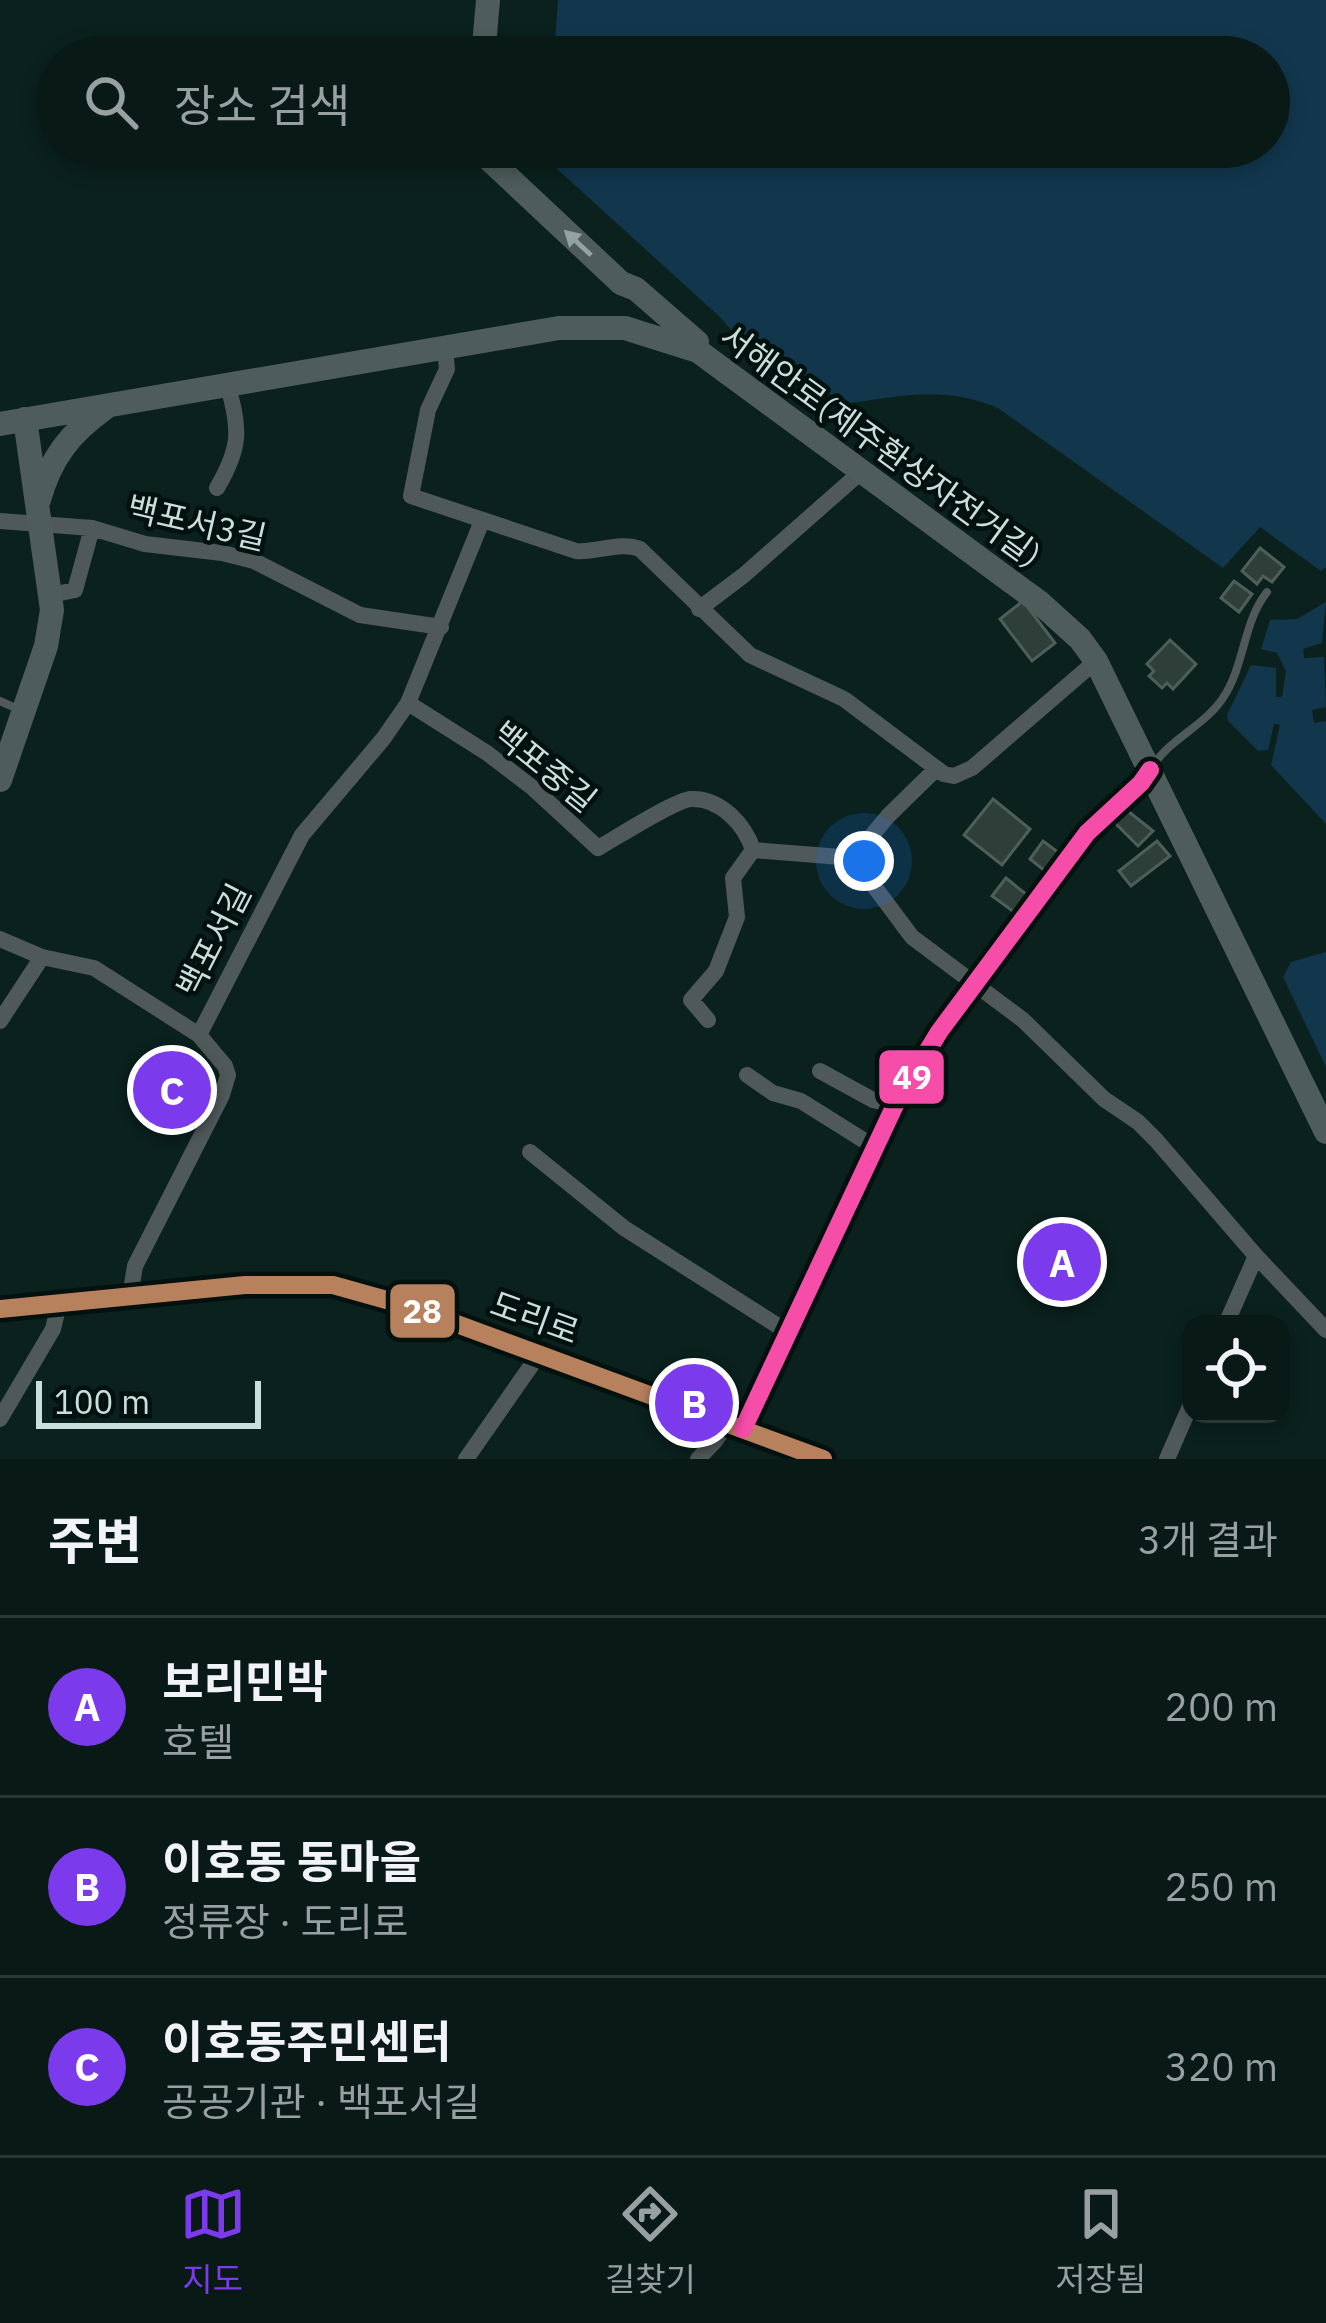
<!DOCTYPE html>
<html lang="ko">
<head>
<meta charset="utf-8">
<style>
  :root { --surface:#081916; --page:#162623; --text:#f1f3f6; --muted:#98a0a1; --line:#293835; --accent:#7c3aed }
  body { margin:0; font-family:"IBM Plex Sans","Noto Sans KR",sans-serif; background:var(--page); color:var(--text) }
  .controls { position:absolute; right:36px; bottom:36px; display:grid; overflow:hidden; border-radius:24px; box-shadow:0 6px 18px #0003 }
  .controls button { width:108px; height:108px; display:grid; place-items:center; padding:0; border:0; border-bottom:3px solid var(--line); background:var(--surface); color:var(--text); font:60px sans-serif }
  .scale { position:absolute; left:36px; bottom:30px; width:225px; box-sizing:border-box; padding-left:12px; border:6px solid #c9dfda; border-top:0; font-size:33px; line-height:42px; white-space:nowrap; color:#c9dfda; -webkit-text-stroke:9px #02100e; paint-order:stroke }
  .you { position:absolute; left:864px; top:861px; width:42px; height:42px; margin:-30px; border:9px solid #fff; border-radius:50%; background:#1a73e8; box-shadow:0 0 0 18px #1a73e833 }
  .badge { display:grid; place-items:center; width:78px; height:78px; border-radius:50%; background:var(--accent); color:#fff; font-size:39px; font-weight:700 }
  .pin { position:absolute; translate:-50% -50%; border:6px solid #fff; box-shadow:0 3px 12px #0006 }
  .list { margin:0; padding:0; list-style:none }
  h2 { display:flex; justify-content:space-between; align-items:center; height:156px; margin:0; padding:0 48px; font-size:51px }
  h2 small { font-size:39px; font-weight:400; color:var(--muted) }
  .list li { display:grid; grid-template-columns:78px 1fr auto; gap:36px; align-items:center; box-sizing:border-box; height:180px; padding:0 48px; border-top:3px solid var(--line) }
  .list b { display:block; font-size:45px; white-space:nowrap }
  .list p { margin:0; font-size:39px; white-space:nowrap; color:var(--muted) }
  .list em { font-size:39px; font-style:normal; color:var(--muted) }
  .icon { flex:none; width:66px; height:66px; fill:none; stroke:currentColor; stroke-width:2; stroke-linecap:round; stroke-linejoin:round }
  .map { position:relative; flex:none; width:1326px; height:1459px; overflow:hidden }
  .search { position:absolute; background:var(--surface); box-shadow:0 6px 18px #0003; left:36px; right:36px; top:36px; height:132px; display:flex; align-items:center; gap:30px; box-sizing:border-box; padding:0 42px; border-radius:66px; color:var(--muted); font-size:45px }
  .sheet { height:696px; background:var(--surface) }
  nav { display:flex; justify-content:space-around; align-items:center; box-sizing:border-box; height:168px; border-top:3px solid var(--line); background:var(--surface); font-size:33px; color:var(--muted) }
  nav a { display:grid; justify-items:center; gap:6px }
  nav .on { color:var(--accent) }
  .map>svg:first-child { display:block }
  .water { fill:#12374d }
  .building { fill:#2e3e38; stroke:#4e5f59; stroke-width:3 }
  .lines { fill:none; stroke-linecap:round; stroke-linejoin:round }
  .lane { stroke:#50595a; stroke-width:8 }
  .street { stroke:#50595a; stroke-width:16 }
  .secondary { stroke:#4e5c5c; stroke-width:24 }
  .bus-1-casing { stroke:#02100e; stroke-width:27 }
  .bus-2-casing { stroke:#02100e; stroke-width:27 }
  .bus-1 { stroke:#b6815c; stroke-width:18 }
  .bus-2 { stroke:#f54da8; stroke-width:18 }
  .oneway { fill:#92a4a1 }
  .labels { text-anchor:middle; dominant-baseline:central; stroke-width:9; stroke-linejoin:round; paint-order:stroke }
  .street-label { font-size:33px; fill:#c9dfda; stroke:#02100e }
  .line-badge { stroke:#02100e; stroke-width:4.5 }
  .badge-label { font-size:33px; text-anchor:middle; font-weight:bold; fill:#fff }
</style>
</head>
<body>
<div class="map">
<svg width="1326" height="1459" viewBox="0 0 1326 1459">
  <rect width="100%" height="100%" fill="#0a211e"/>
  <path class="water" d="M558,0H1326V567L1321,571L1260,527L1223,568L998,408C942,384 899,397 841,404L818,383L788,366L750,353L720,317L545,158V147H1269V57H554Z
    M1326,602L1322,643L1303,649L1304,658L1324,657L1326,707L1312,710L1314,723L1326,721V824L1271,765L1280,725L1274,724L1268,750L1258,751L1228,721L1227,715L1251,665L1276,668V697H1282L1286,671L1277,653L1261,649L1270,620L1297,619Z
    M1326,952V1067L1283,977L1291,962Z"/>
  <path class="building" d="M1260,548L1284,567L1272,582L1263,576L1257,584L1242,571Z
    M1234,581L1252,594L1239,612L1221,598Z
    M1023,601L1055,643L1032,661L1000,619Z
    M1170,640L1196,664L1173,689L1167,683L1162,688L1149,676L1154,671L1147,664Z
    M993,799L1030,829L1002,865L964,835Z
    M1124,808L1153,831L1138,846L1112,820Z
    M1043,841L1063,856L1050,875L1030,859Z
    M1157,841L1170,856L1131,886L1119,871Z
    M1006,878L1027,895L1014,912L992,896Z"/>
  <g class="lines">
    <path class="lane" d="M0,701L18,709
      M1154,764C1172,738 1205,725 1223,698C1245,665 1243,622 1267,592"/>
    <path class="street" d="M445,350L447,369L428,410L411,496L576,551C597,553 620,541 640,549L750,655L844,699L944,774L954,776L972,768L1096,661
      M217,488C241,447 240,431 228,386
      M0,521L92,528L145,544L222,553L254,561L360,615L441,627
      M51,595L75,590L92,528
      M699,609L744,575L862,471
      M408,703L487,753L533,788L598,848C616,838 675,800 691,799C721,798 745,825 753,850L853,858L888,816L936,769
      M853,858L912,937L1023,1020L1104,1099L1138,1122L1156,1140L1256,1256L1326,1330
      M0,939L42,957L94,968L199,1035L225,1066L228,1075L222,1095L135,1266L130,1297
      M708,1020L691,1000L716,971L737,917L733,878L753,850
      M0,1021L42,957
      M199,1035L302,835L383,739L408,703L482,521
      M820,1071L873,1100L895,1105
      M747,1075L773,1093L801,1101L876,1148
      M530,1152L624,1228L786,1331
      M1226,1324L1256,1256
      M0,1419L53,1329L59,1304
      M743,1429L895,1105L939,1032L1087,833L1141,783L1150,770
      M466,1459L540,1353
      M698,1459L716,1440L727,1423
      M1167,1459L1191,1404"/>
    <path class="secondary" d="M483,57L488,0
      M476,147L621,283L636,289L697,342
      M0,424L559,328H625L698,351L1039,602L1080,639L1096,661L1326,1132
      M39,500C50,459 70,433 104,409
      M0,780L46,646L52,610L25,419
      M0,1309L245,1285H333L408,1306L823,1459"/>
    <defs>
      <path id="bus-1" d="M0,1309L245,1285H333L408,1306L823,1459"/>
      <path id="bus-2" d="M743,1429L895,1105L939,1032L1087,833L1141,783L1150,770"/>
    </defs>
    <use href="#bus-1" class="bus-1-casing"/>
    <use href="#bus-2" class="bus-2-casing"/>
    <use href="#bus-1" class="bus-1"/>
    <use href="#bus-2" class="bus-2"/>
  </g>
  <defs><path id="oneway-solid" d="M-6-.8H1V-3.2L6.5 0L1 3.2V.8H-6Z" transform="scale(3)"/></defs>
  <use class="oneway" href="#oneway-solid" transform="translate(578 243) rotate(-137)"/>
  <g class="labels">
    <g class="street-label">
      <text transform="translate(881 445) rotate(36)">서해안로(제주환상자전거길)</text>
      <text transform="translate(197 522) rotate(13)">백포서3길</text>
      <text transform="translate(545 766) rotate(39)">백포중길</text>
      <text transform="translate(213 940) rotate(-63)">백포서길</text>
      <text transform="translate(535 1317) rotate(20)">도리로</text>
    </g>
  </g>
  <g class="line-badge">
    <rect x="877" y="1048" width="69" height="58" rx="12" fill="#f54da8"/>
    <rect x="388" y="1282" width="69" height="58" rx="12" fill="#b6815c"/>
  </g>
  <g class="badge-label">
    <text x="912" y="1089">49</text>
    <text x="422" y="1323">28</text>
  </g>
</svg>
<div class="controls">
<button><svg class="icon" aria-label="locate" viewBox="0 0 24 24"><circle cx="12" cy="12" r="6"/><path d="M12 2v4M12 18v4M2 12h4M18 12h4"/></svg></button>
</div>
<div class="scale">100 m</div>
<div class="you"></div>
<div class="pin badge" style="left:1062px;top:1262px">A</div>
<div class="pin badge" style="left:694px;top:1403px">B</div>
<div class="pin badge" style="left:172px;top:1090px">C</div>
<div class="search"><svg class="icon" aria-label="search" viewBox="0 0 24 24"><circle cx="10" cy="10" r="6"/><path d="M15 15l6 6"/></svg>장소 검색</div>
</div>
<section class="sheet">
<h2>주변<small>3개 결과</small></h2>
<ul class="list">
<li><span class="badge">A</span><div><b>보리민박</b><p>호텔</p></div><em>200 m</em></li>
<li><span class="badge">B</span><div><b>이호동 동마을</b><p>정류장 · 도리로</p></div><em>250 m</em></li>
<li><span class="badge">C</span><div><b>이호동주민센터</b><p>공공기관 · 백포서길</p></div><em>320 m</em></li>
</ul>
</section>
<nav>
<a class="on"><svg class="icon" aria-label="map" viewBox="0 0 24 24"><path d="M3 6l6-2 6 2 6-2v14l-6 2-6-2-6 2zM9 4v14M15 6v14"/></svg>지도</a>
<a><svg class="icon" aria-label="directions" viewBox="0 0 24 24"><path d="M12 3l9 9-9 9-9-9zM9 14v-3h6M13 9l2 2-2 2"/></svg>길찾기</a>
<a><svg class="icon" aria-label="saved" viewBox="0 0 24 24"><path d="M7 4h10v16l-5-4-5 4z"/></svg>저장됨</a>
</nav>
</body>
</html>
